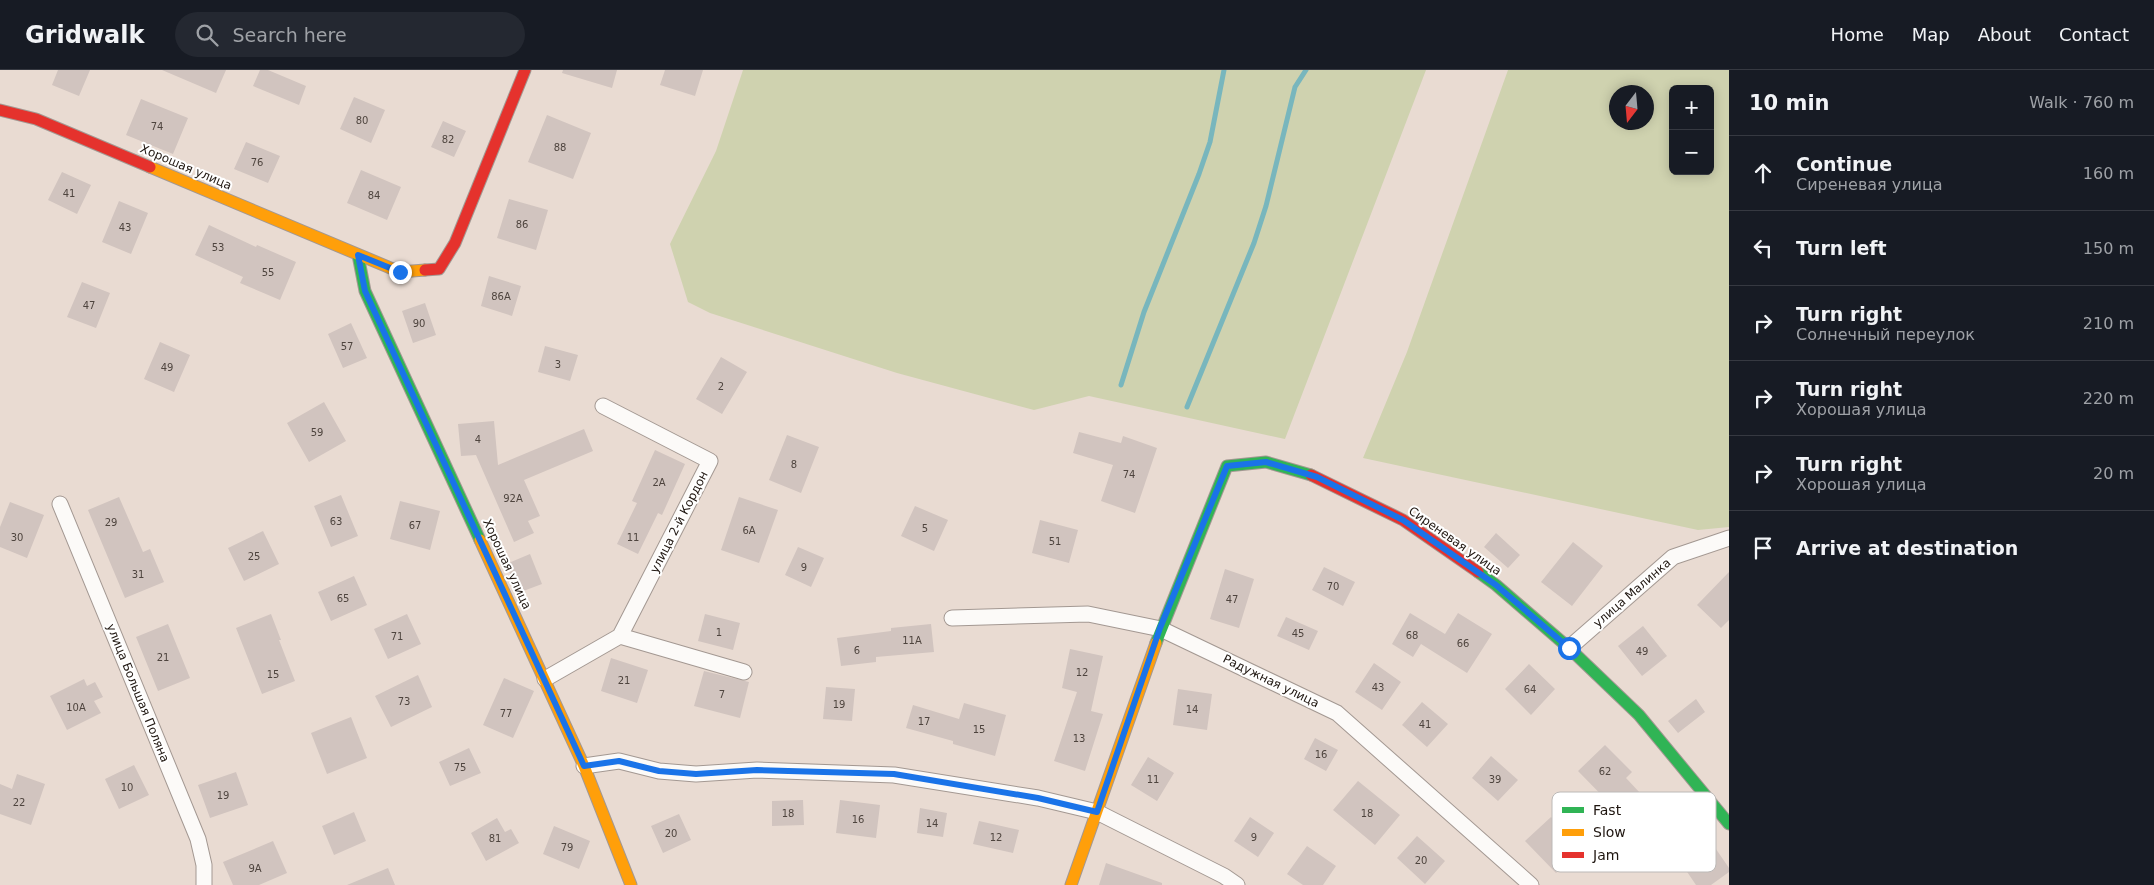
<!DOCTYPE html>
<html lang="en">
<head>
<meta charset="utf-8">
<style>
  :root { --surface:#171b24; --page:#242831; --text:#f1f3f6; --muted:#9ea1a6; --line:#363941 }
  body { margin:0; font-family:"DejaVu Sans",sans-serif; background:var(--page); color:var(--text) }
  .controls { position:absolute; right:15px; top:15px; display:grid; overflow:hidden; border-radius:8px; box-shadow:0 2px 12px #0003 }
  .controls button { width:45px; height:45px; display:grid; place-items:center; padding:0; border:0; border-bottom:1px solid var(--line); background:var(--surface); color:var(--text); font:25px sans-serif }
  .compass { position:absolute; left:1609px; top:15px; width:45px; height:45px; border-radius:50%; background:var(--surface); box-shadow:0 2px 12px #0003; rotate:196deg }
  .stop { position:absolute; width:15px; height:15px; margin:-11px; border:4px solid #1a73e8; border-radius:50%; background:#fff }
  .stop.end { background:#1a73e8; border-color:#fff; box-shadow:0 1px 5px #0008 }
  .list { margin:0; padding:0; list-style:none }
  h2 { display:flex; justify-content:space-between; align-items:center; height:65px; margin:0; padding:0 20px; font-size:21px }
  h2 small { font-size:16px; font-weight:400; color:var(--muted) }
  .list li { display:grid; grid-template-columns:32px 1fr auto; gap:15px; align-items:center; box-sizing:border-box; height:75px; padding:0 20px; border-top:1px solid var(--line) }
  .list b { display:block; font-size:19px; white-space:nowrap }
  .list p { margin:0; font-size:16px; white-space:nowrap; color:var(--muted) }
  .list em { font-size:16px; font-style:normal; color:var(--muted) }
  .icon { flex:none; width:28px; height:28px; fill:none; stroke:currentColor; stroke-width:2; stroke-linecap:round; stroke-linejoin:round }
  .map { position:relative; flex:none; width:1729px; height:815px; overflow:hidden }
  header { display:flex; align-items:center; gap:30px; box-sizing:border-box; height:70px; padding:0 25px; background:var(--surface); border-bottom:1px solid var(--line) }
  header strong { font-size:24px }
  nav { display:flex; gap:28px; margin-inline-start:auto; font-size:18px }
  .search { width:350px; height:45px; background:var(--page); display:flex; align-items:center; gap:12px; box-sizing:border-box; padding:0 18px; border-radius:28px; color:var(--muted); font-size:19px }
  main { display:flex }
  aside { flex:1; background:var(--surface) }
  .map>svg:first-child { display:block }
  .green { fill:#cfd2af; fill-rule:evenodd }
  .lines { fill:none; stroke-linecap:round; stroke-linejoin:round }
  .stream { stroke:#78b6bd; stroke-width:5 }
  .building { fill:#d1c4bf }
  .street-casing { stroke:#a39892; stroke-width:17 }
  .fast-casing { stroke:#a39892; stroke-width:13 }
  .slow-casing { stroke:#a39892; stroke-width:13 }
  .jam-casing { stroke:#a39892; stroke-width:13 }
  .street { stroke:#fcfaf8; stroke-width:15 }
  .fast { stroke:#30b455; stroke-width:11 }
  .slow { stroke:#ff9f0a; stroke-width:11 }
  .jam { stroke:#e5322d; stroke-width:11 }
  .route { stroke:#1a73e8; stroke-width:6 }
  .labels { text-anchor:middle; dominant-baseline:central; stroke-width:4; stroke-linejoin:round; paint-order:stroke }
  .number-label { font-size:10px; fill:#4e443e }
  .street-label { font-size:12px; fill:#1e150f; stroke:#fff }
  .key { fill:#fff; stroke:#bcb9b7; stroke-width:1 }
  .key-label { font-size:14px; fill:#1e150f }
</style>
</head>
<body>
<header>
<strong>Gridwalk</strong>
<div class="search"><svg class="icon" aria-label="search" viewBox="0 0 24 24"><circle cx="10" cy="10" r="6"/><path d="M15 15l6 6"/></svg>Search here</div>
<nav><a>Home</a><a>Map</a><a>About</a><a>Contact</a></nav>
</header>
<main>
<div class="map">
<svg width="1729" height="815" viewBox="0 0 1729 815">
  <rect width="100%" height="100%" fill="#e9dbd2"/>
  <path class="green" d="M743,0H1426L1285,369L1089,326L1034,340L897,303L710,243L688,232L670,174L716,81Z
    M1508,0H1729V457L1698,460L1363,388L1407,282ZM1673,19H1710V101H1673ZM1616,22H1646V52H1616Z"/>
  <g class="lines">
    <path class="stream" d="M1121,315L1144,242L1199,104L1210,72L1224,0
      M1187,337L1254,173L1266,136L1295,17L1306,0"/>
  </g>
  <path class="building" d="M58,0H90L79,26L52,15Z
    M162,0H226L216,23Z
    M260,0H268L306,16L299,35L253,16Z
    M563,0H617L612,18L562,3Z
    M665,0H703L695,26L660,15Z
    M354,27L385,40L371,73L340,59Z
    M141,29L188,48L173,84L126,65Z
    M547,45L591,63L573,109L528,92Z
    M443,51L466,61L454,87L431,77Z
    M246,72L280,86L268,113L234,99Z
    M361,100L401,117L387,150L347,133Z
    M62,102L91,115L77,144L48,130Z
    M509,129L548,140L536,180L497,168Z
    M119,131L148,143L131,184L102,172Z
    M209,155L256,177L257,175L296,192L280,230L240,213L243,207L195,185Z
    M489,206L521,216L512,246L481,236Z
    M82,212L110,223L96,258L67,247Z
    M425,233L436,265L413,273L402,241Z
    M351,253L367,288L343,298L328,264Z
    M160,272L190,285L174,322L144,309Z
    M545,276L578,285L570,311L538,302Z
    M721,287L747,302L722,344L696,329Z
    M324,332L346,371L309,392L287,353Z
    M494,351L498,395L584,359L593,381L524,410L540,446L528,451L534,463L514,472L476,385L461,386L458,354Z
    M1079,362L1121,373L1123,366L1157,378L1135,443L1101,431L1113,395L1073,383Z
    M787,365L819,377L801,423L769,410Z
    M655,380L685,394L662,445L658,443L638,484L617,474L637,433L632,431Z
    M341,425L358,466L331,477L314,436Z
    M119,427L143,482L150,479L164,512L125,528L88,440Z
    M739,427L778,440L759,493L721,480Z
    M400,431L440,441L430,480L390,469Z
    M10,432L44,445L27,488L0,477V457Z
    M915,436L948,450L934,481L901,466Z
    M1040,450L1078,460L1069,493L1032,483Z
    M263,461L279,494L244,511L228,478Z
    M1496,463L1520,485L1508,498L1484,477Z
    M1573,472L1603,496L1572,536L1541,512Z
    M798,477L824,488L811,517L785,505Z
    M530,484L542,514L518,523L506,494Z
    M1324,497L1355,512L1343,536L1312,520Z
    M1225,499L1254,509L1239,558L1210,549Z
    M1729,502V550L1721,558L1697,535Z
    M354,506L367,535L331,551L318,522Z
    M1410,543L1445,564L1458,543L1492,564L1467,603L1421,574L1413,587L1392,574Z
    M271,544L281,570H279L295,611L262,624L236,558Z
    M407,544L421,574L388,589L374,559Z
    M705,544L740,553L733,580L698,571Z
    M1286,547L1318,561L1309,580L1277,566Z
    M168,554L190,608L158,621L136,567Z
    M931,554L934,582L876,587V592L841,596L837,568L891,561V558Z
    M1643,556L1667,586L1642,606L1618,576Z
    M1070,579L1103,586L1091,641L1103,644L1085,701L1054,691L1077,622L1062,618Z
    M611,588L648,600L637,633L601,621Z
    M1374,593L1401,612L1382,640L1355,622Z
    M1529,594L1555,619L1531,645L1505,619Z
    M704,601L749,612L740,648L694,636Z
    M418,605L432,637L391,657L375,626Z
    M504,608L534,621L513,668L483,655Z
    M84,609L87,616L95,612L103,627L94,631L101,643L67,660L50,626Z
    M826,617L855,619L852,651L823,649Z
    M1178,619L1212,624L1207,660L1173,655Z
    M1696,629L1705,642L1678,663L1668,651Z
    M1422,632L1448,654L1427,677L1402,655Z
    M964,633L1006,645L995,686L953,674V671L906,658L913,635L959,649Z
    M351,647L367,688L327,704L311,663Z
    M1315,668L1338,680L1326,701L1304,689Z
    M1605,675L1632,702L1626,708L1671,756L1641,783L1613,752L1621,745L1578,701Z
    M469,678L481,703L450,716L439,692Z
    M1491,686L1518,710L1498,731L1472,708Z
    M1148,687L1174,703L1157,731L1131,715Z
    M134,695L149,725L119,739L105,709Z
    M236,702L248,735L210,748L198,715Z
    M17,704L45,714L31,755L0,744V714L12,719Z
    M1358,711L1400,745L1375,775L1333,740Z
    M803,730L804,755L772,756V731Z
    M840,730L880,735L876,768L836,763Z
    M920,738L947,743L943,767L917,763Z
    M354,742L366,771L334,785L322,756Z
    M679,744L691,770L663,783L651,756Z
    M1250,747L1274,763L1258,787L1234,771Z
    M1551,747L1581,779L1556,803L1525,771Z
    M497,748L505,762L511,759L519,773L486,791L471,763Z
    M979,751L1019,760L1013,783L973,774Z
    M554,756L590,771L579,799L543,784Z
    M1417,766L1445,791L1425,814L1397,788Z
    M1707,766L1729,798V802L1711,815H1696L1677,787Z
    M273,771L287,803L259,815H233L223,792Z
    M1307,776L1336,796L1323,815H1303L1287,804Z
    M1106,793L1162,813V815H1099Z
    M388,798L395,815H347Z"/>
  <g class="lines">
    <defs>
      <path id="street" d="M60,434L198,769L204,795V815
        M952,548L1088,544L1161,559L1337,643L1531,815
        M620,566L744,602
        M1569,578L1673,487L1729,468
        M545,609L620,566L710,391L603,336
        M584,696L619,691L659,701L696,704L757,700L894,705L1038,728L1097,742L1224,806L1237,815"/>
      <path id="fast" d="M358,185L365,221L480,470
        M1478,502L1496,515L1569,578L1639,645L1729,754
        M1156,573L1227,396L1266,392L1311,405"/>
      <path id="slow" d="M150,97L400,202L425,200
        M480,470L584,696L631,815
        M1071,815L1156,573"/>
      <path id="jam" d="M0,40L36,49L150,97
        M425,200L439,199L455,173L525,0
        M1311,405L1403,450L1478,502"/>
    </defs>
    <use href="#street" class="street-casing"/>
    <use href="#fast" class="fast-casing"/>
    <use href="#slow" class="slow-casing"/>
    <use href="#jam" class="jam-casing"/>
    <use href="#street" class="street"/>
    <use href="#fast" class="fast"/>
    <use href="#slow" class="slow"/>
    <use href="#jam" class="jam"/>
  </g>
  <g class="lines">
    <path class="route" d="M400,202L358,185L365,221L584,696L619,691L659,701L696,704L757,700L894,704L1038,728L1097,742L1160,558L1227,396L1266,392L1317,407L1403,450L1496,515L1569,578"/>
  </g>
  <g class="labels">
    <g class="number-label">
      <text x="362" y="50">80</text>
      <text x="157" y="56">74</text>
      <text x="448" y="69">82</text>
      <text x="560" y="77">88</text>
      <text x="257" y="92">76</text>
      <text x="69" y="123">41</text>
      <text x="374" y="125">84</text>
      <text x="522" y="154">86</text>
      <text x="125" y="157">43</text>
      <text x="218" y="177">53</text>
      <text x="268" y="202">55</text>
      <text x="501" y="226">86А</text>
      <text x="89" y="235">47</text>
      <text x="419" y="253">90</text>
      <text x="347" y="276">57</text>
      <text x="558" y="294">3</text>
      <text x="167" y="297">49</text>
      <text x="721" y="316">2</text>
      <text x="317" y="362">59</text>
      <text x="478" y="369">4</text>
      <text x="794" y="394">8</text>
      <text x="1129" y="404">74</text>
      <text x="659" y="412">2А</text>
      <text x="513" y="428">92А</text>
      <text x="336" y="451">63</text>
      <text x="111" y="452">29</text>
      <text x="415" y="455">67</text>
      <text x="925" y="458">5</text>
      <text x="749" y="460">6А</text>
      <text x="17" y="467">30</text>
      <text x="633" y="467">11</text>
      <text x="1055" y="471">51</text>
      <text x="254" y="486">25</text>
      <text x="804" y="497">9</text>
      <text x="138" y="504">31</text>
      <text x="1333" y="516">70</text>
      <text x="343" y="528">65</text>
      <text x="1232" y="529">47</text>
      <text x="719" y="562">1</text>
      <text x="1298" y="563">45</text>
      <text x="1412" y="565">68</text>
      <text x="397" y="566">71</text>
      <text x="912" y="570">11А</text>
      <text x="1463" y="573">66</text>
      <text x="857" y="580">6</text>
      <text x="1642" y="581">49</text>
      <text x="163" y="587">21</text>
      <text x="1082" y="602">12</text>
      <text x="273" y="604">15</text>
      <text x="624" y="610">21</text>
      <text x="1378" y="617">43</text>
      <text x="1530" y="619">64</text>
      <text x="722" y="624">7</text>
      <text x="404" y="631">73</text>
      <text x="839" y="634">19</text>
      <text x="76" y="637">10А</text>
      <text x="1192" y="639">14</text>
      <text x="506" y="643">77</text>
      <text x="924" y="651">17</text>
      <text x="1425" y="654">41</text>
      <text x="979" y="659">15</text>
      <text x="1079" y="668">13</text>
      <text x="1321" y="684">16</text>
      <text x="460" y="697">75</text>
      <text x="1605" y="701">62</text>
      <text x="1153" y="709">11</text>
      <text x="1495" y="709">39</text>
      <text x="127" y="717">10</text>
      <text x="223" y="725">19</text>
      <text x="19" y="732">22</text>
      <text x="788" y="743">18</text>
      <text x="1367" y="743">18</text>
      <text x="858" y="749">16</text>
      <text x="932" y="753">14</text>
      <text x="671" y="763">20</text>
      <text x="996" y="767">12</text>
      <text x="1254" y="767">9</text>
      <text x="495" y="768">81</text>
      <text x="567" y="777">79</text>
      <text x="1421" y="790">20</text>
      <text x="255" y="798">9А</text>
    </g>
    <g class="street-label">
      <text transform="translate(186 97) rotate(23)">Хорошая улица</text>
      <text transform="translate(679 452) rotate(-63)">улица 2-й Кордон</text>
      <text transform="translate(1455 471) rotate(35)">Сиреневая улица</text>
      <text transform="translate(507 494) rotate(65)">Хорошая улица</text>
      <text transform="translate(1632 523) rotate(-41)">улица Малинка</text>
      <text transform="translate(1271 611) rotate(26)">Радужная улица</text>
      <text transform="translate(138 623) rotate(68)">улица Большая Поляна</text>
    </g>
  </g>
  <rect x="1552" y="722" width="164" height="80" rx="8" class="key"/>
  <rect x="1562" y="737" width="22" height="6" fill="#30b455"/>
  <rect x="1562" y="759" width="22" height="7" fill="#ff9f0a"/>
  <rect x="1562" y="782" width="22" height="6" fill="#e5322d"/>
  <g class="key-label">
    <text x="1593" y="745">Fast</text>
    <text x="1593" y="767">Slow</text>
    <text x="1593" y="790">Jam</text>
  </g>
</svg>
<div class="controls">
<button>+</button>
<button>−</button>
</div>
<svg class="compass" viewBox="-18 -18 36 36"><path d="M0-13l5 13h-10z" fill="#e53935"/><path d="M0 13l5-13h-10z" fill="#9ea1a6"/></svg>
<div class="stop" style="left:1569px;top:578px"></div>
<div class="stop end" style="left:400px;top:202px"></div>
</div>
<aside>
<h2>10 min<small>Walk · 760 m</small></h2>
<ul class="list">
<li><svg class="icon" aria-label="ahead" viewBox="0 0 24 24"><path d="M12 20V5M6 11l6-6 6 6"/></svg><div><b>Continue</b><p>Сиреневая улица</p></div><em>160 m</em></li>
<li><svg class="icon" aria-label="left" viewBox="0 0 24 24"><path d="M17 20v-9H6M10 6l-5 5 5 5"/></svg><div><b>Turn left</b></div><em>150 m</em></li>
<li><svg class="icon" aria-label="right" viewBox="0 0 24 24"><path d="M7 20v-9h11M14 6l5 5-5 5"/></svg><div><b>Turn right</b><p>Солнечный переулок</p></div><em>210 m</em></li>
<li><svg class="icon" aria-label="right" viewBox="0 0 24 24"><path d="M7 20v-9h11M14 6l5 5-5 5"/></svg><div><b>Turn right</b><p>Хорошая улица</p></div><em>220 m</em></li>
<li><svg class="icon" aria-label="right" viewBox="0 0 24 24"><path d="M7 20v-9h11M14 6l5 5-5 5"/></svg><div><b>Turn right</b><p>Хорошая улица</p></div><em>20 m</em></li>
<li><svg class="icon" aria-label="arrive" viewBox="0 0 24 24"><path d="M6 21V4h12l-3 4 3 4H6"/></svg><div><b>Arrive at destination</b></div></li>
</ul>
</aside>
</main>
</body>
</html>
